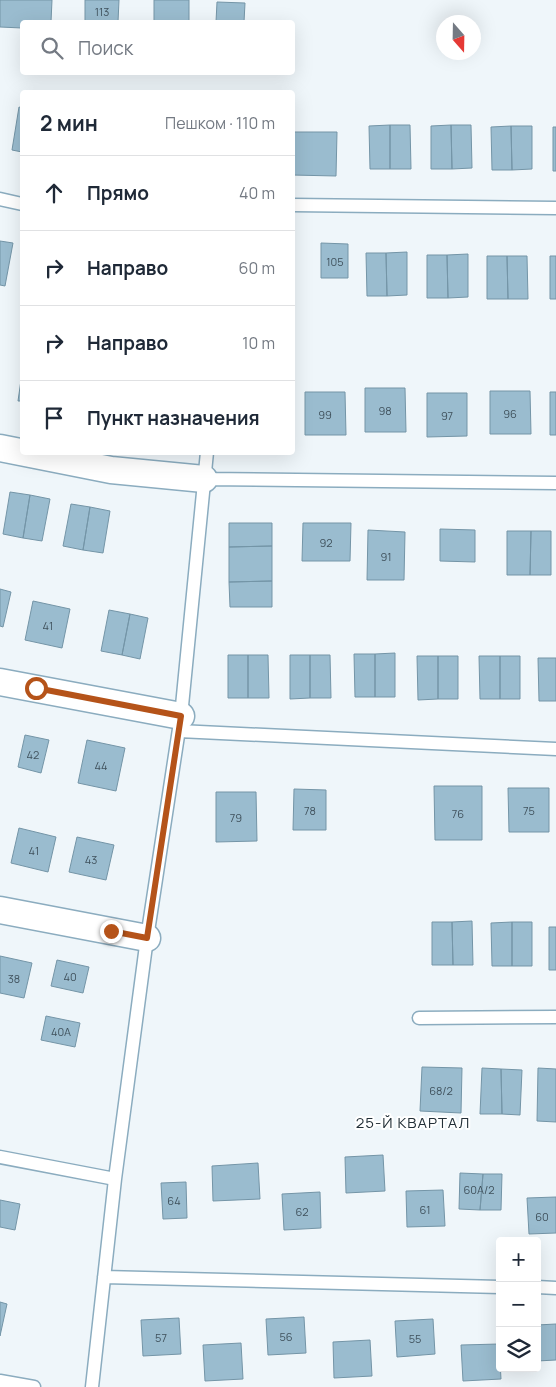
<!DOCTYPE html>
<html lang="ru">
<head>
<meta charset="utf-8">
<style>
  :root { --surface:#fff; --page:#f6f6f7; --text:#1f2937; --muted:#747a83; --line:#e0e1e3 }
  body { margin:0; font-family:Manrope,sans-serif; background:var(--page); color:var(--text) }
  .controls { position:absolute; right:15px; bottom:15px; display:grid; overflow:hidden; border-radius:5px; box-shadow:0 5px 20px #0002 }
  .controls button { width:45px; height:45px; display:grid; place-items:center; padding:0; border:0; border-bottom:1px solid var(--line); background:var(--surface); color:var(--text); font:25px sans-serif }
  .compass { position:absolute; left:436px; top:15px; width:45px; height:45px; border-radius:50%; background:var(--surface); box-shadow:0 5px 20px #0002; rotate:160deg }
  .stop { position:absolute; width:15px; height:15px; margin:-11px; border:4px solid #b55319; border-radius:50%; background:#fff }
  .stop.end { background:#b55319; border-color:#fff; box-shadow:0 1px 5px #0008 }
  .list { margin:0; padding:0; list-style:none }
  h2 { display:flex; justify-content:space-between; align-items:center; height:65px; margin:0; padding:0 20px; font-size:21px }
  h2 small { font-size:16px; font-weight:400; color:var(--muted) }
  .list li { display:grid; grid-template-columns:32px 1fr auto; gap:15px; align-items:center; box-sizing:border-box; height:75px; padding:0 20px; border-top:1px solid var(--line) }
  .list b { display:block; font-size:19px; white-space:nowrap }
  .list em { font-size:16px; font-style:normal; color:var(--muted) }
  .icon { flex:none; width:28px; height:28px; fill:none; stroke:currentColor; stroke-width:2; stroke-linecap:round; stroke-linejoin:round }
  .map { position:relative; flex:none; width:556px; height:1387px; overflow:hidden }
  .search { position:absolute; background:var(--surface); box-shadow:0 5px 20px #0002; left:20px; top:20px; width:275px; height:55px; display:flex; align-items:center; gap:12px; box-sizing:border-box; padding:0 18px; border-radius:5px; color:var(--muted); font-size:19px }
  .panel { position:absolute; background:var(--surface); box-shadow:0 5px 20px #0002; left:20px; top:90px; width:275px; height:365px; border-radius:5px }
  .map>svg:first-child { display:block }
  .building { fill:#9abccf; stroke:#7495a7 }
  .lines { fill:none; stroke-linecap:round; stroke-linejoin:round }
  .service-casing { stroke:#8bacbf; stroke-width:15 }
  .minor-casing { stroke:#8bacbf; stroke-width:29 }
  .service { stroke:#fff; stroke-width:12 }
  .minor { stroke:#fff; stroke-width:26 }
  .route { stroke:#b55319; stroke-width:6 }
  .labels { text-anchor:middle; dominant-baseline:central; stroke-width:4; stroke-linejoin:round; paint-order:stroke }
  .number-label { font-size:11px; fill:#40525d }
  .neighbourhood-label { font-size:15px; letter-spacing:1px; fill:#222f37; stroke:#fff }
</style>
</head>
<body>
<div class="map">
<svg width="556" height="1387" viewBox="0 0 556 1387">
  <rect width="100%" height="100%" fill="#eff6fa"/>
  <path class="building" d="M0,0H52L51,22H22V28L0,27Z
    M85,0H119L118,22H85Z
    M154,0H189V22H154Z
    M217,2L245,3L244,22H216Z
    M19,107L22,108V152L12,150Z
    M390,125V169H370L369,126Z
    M390,125H410L411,169H390Z
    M451,125L452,169H431V126Z
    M451,125H471L472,168L452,169Z
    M511,126L512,170H492L491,127Z
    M511,126H532V169L512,170Z
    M553,127H556V171H553Z
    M292,132H337L336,176L292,175Z
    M0,241L13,243L5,286L0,285Z
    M321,243L348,244V278H321Z
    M407,252V295L387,296L386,253Z
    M366,253H386L387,296H367Z
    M468,254V297L448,298L447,255Z
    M427,255H447L448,298H427Z
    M487,256H507L508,299H487Z
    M507,256H527L528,299H508Z
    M550,256H556V299H550Z
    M22,373V401H18Z
    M365,388H405L406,432H365Z
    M490,391H530L531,434H490Z
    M305,392H345L346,435H305Z
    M550,392H556V435H550Z
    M427,393H467V436L427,437Z
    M10,492L30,495L23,538L3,534Z
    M30,495L50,499L42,541L23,538Z
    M71,504L90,507L83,550L63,546Z
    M90,507L110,511L103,553L83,550Z
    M229,523H272V546L229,547Z
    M303,523H351L350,561H302Z
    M440,529L475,530V562L440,561Z
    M368,530L405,532L404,580H367Z
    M507,531H531L530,575H507Z
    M531,531H551V575H530Z
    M272,546V581L229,582V547Z
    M272,581V607H230L229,582Z
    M0,589L11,592L3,627L0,626Z
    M33,601L70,609L62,648L25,640Z
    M109,610L130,614L122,655L101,651Z
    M130,614L148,618L140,659L122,655Z
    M395,653V697H375V654Z
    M354,654H375V697H355Z
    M228,655H248V698H228Z
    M248,655H268L269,698H248Z
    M290,655H310V698L290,699Z
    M310,655H330L331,698H310Z
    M417,656H438V699L418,700Z
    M438,656H458V699H438Z
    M479,656H500V699H480Z
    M500,656H520V699H500Z
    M538,658H556V701H539Z
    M25,735L49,740L41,773L18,767Z
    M87,740L125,748L116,791L78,783Z
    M434,786H482V840H435Z
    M508,788H549V832H509Z
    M294,789L326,790V830H293Z
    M216,792H256L257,841L216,842Z
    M19,828L56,837L48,872L11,863Z
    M77,837L114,845L106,880L69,872Z
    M472,921L473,965H453L452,922Z
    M432,922H452L453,965H432Z
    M512,922V966H492L491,923Z
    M512,922H532V966H512Z
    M549,927H556V970H549Z
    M0,956L32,963L24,998L0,993Z
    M57,960L89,967L83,993L51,986Z
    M46,1016L80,1023L75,1047L41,1040Z
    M422,1067L462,1068L461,1113L420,1111Z
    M482,1068L501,1069L502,1114H480Z
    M538,1068L556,1069V1122L537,1121Z
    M501,1069L522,1070L520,1115L502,1114Z
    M383,1155L385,1191L346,1193L345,1157Z
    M258,1163L260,1199L213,1201L212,1166Z
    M460,1173L483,1174L480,1210L459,1209Z
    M483,1174H502L501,1210H480Z
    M186,1182L187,1218L163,1219L161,1183Z
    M443,1190L445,1226L407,1227L406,1191Z
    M320,1192L321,1228L284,1230L282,1194Z
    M556,1197V1233L529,1234L527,1198Z
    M0,1200L20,1204L15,1230L0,1227Z
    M0,1302L7,1304L0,1336Z
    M304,1317L306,1353L268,1355L266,1319Z
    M179,1318L181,1354L143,1356L141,1320Z
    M433,1319L435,1354L397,1357L395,1321Z
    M556,1324V1360L537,1361V1325Z
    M370,1340L372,1376L334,1378L333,1342Z
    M241,1343L243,1379L205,1381L203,1345Z
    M499,1344L501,1379L463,1381L461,1345Z"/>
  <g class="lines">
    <defs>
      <path id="service" d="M0,199L22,204
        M292,205L556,208
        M204,479L556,483
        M179,731L556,749
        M419,1018L556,1017
        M0,1157L115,1179
        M104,1277L500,1287
        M537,1287L556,1288
        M0,1381L34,1387
        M92,1387L115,1179L147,938L181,716L207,452"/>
      <path id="minor" d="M0,448L111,470L204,479
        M0,682L181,716
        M0,910L147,938"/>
    </defs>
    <use href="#service" class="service-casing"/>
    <use href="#minor" class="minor-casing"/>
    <use href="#service" class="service"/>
    <use href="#minor" class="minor"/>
  </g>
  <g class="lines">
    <path class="route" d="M36,688L181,716L147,938L111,931"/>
  </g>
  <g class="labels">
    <g class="number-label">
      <text x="102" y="11">113</text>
      <text x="335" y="261">105</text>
      <text x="385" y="410">98</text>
      <text x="510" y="413">96</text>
      <text x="325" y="414">99</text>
      <text x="447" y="415">97</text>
      <text x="326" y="542">92</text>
      <text x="386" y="556">91</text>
      <text x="48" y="625">41</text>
      <text x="33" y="754">42</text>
      <text x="101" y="765">44</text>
      <text x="310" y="810">78</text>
      <text x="529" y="810">75</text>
      <text x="458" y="813">76</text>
      <text x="236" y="817">79</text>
      <text x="34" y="850">41</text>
      <text x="91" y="859">43</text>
      <text x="70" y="976">40</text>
      <text x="14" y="978">38</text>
      <text x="61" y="1031">40А</text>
      <text x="441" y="1090">68/2</text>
      <text x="479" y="1189">60А/2</text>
      <text x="174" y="1200">64</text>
      <text x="425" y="1209">61</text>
      <text x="302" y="1211">62</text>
      <text x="542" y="1216">60</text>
      <text x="286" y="1336">56</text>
      <text x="161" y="1337">57</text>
      <text x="415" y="1338">55</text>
    </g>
    <g class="neighbourhood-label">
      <text x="413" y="1122">25-Й КВАРТАЛ</text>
    </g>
  </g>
</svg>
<div class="controls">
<button>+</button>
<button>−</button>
<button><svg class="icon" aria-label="layers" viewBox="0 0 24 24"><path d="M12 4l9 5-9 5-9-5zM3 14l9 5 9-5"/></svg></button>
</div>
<svg class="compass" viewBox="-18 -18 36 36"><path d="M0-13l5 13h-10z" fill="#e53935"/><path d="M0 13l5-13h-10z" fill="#747a83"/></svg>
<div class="stop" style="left:36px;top:688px"></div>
<div class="stop end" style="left:111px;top:931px"></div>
<div class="search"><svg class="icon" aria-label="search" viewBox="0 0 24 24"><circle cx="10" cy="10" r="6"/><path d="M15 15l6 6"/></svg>Поиск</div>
<section class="panel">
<h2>2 мин<small>Пешком · 110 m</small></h2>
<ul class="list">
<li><svg class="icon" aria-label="ahead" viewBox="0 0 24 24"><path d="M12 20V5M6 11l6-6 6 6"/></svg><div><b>Прямо</b></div><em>40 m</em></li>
<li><svg class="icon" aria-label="right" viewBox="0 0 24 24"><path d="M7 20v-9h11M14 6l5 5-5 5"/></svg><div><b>Направо</b></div><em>60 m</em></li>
<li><svg class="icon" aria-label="right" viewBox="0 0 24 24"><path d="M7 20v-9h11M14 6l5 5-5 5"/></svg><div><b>Направо</b></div><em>10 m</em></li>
<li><svg class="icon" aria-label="arrive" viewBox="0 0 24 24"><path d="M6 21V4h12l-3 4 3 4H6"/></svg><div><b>Пункт назначения</b></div></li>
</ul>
</section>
</div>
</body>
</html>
